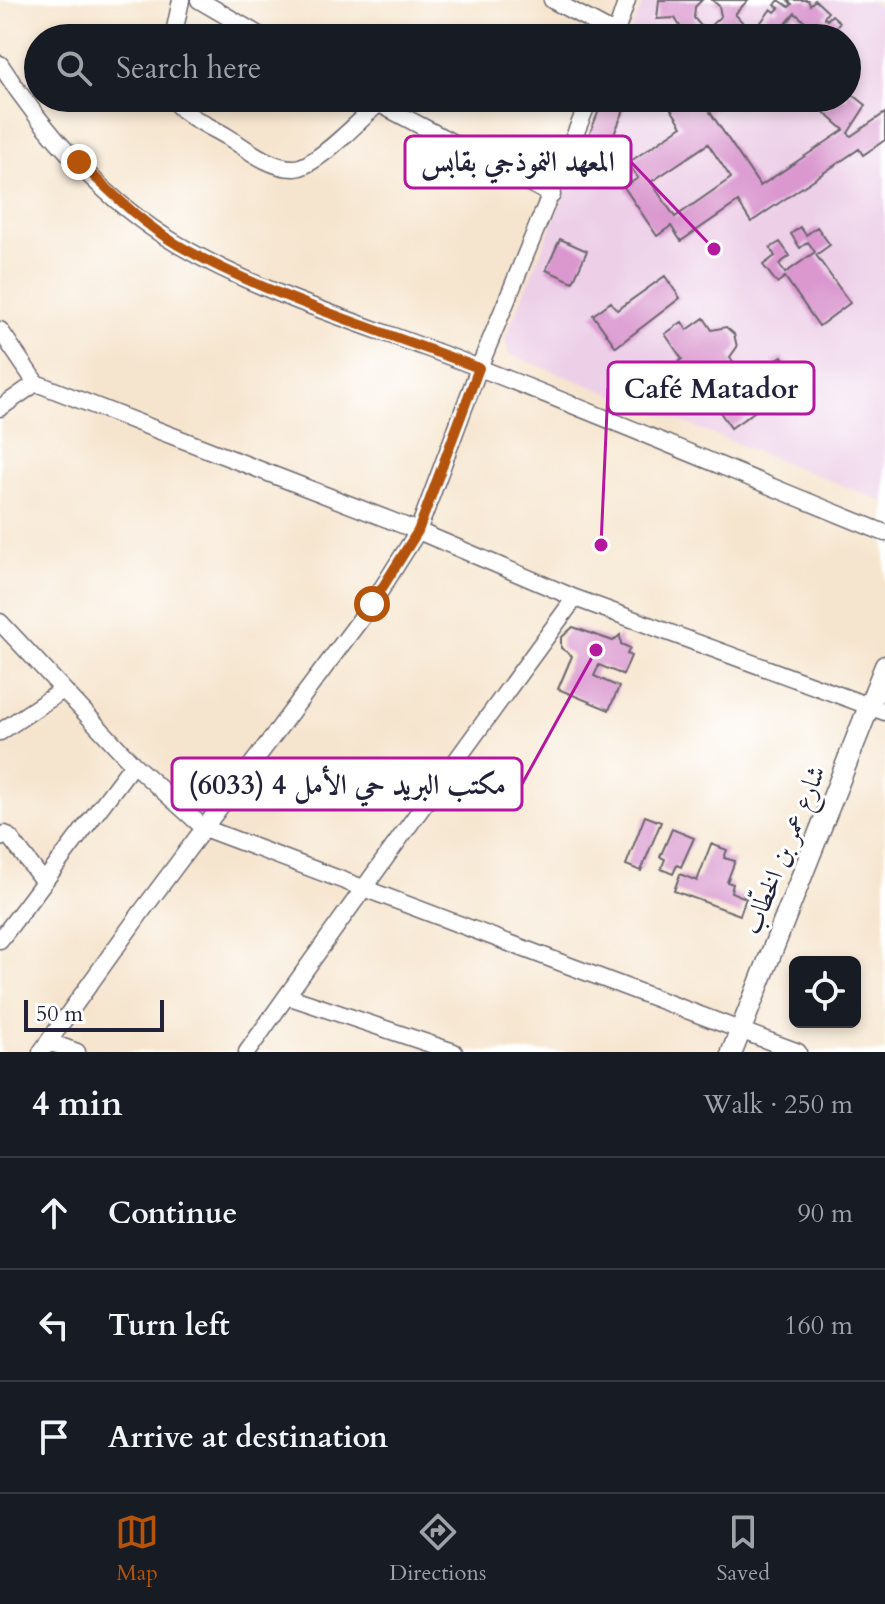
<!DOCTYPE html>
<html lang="en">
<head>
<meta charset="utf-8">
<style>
  :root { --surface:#171b24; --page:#242831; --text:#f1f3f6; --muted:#9ea1a6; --line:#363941; --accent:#b45309 }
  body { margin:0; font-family:Cardo,Amiri,serif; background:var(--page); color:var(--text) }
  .controls { position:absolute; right:24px; bottom:24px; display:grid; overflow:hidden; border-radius:12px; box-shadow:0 4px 12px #0003 }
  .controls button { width:72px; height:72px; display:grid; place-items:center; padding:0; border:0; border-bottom:2px solid var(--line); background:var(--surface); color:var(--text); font:40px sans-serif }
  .scale { position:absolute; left:24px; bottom:20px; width:140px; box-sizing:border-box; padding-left:8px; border:4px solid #22223b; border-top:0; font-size:22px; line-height:28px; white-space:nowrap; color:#22223b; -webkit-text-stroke:6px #fff; paint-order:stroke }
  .stop { position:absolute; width:24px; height:24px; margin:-18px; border:6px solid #b45309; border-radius:50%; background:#fff }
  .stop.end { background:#b45309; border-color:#fff; box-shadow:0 2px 8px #0008 }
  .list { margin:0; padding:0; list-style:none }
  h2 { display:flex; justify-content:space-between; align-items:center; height:104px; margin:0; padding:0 32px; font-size:34px }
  h2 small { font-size:26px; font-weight:400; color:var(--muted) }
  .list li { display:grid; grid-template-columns:52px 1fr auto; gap:24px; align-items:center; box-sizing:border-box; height:112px; padding:0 32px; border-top:2px solid var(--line) }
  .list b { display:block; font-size:30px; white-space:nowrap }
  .list em { font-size:26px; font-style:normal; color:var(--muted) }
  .icon { flex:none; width:44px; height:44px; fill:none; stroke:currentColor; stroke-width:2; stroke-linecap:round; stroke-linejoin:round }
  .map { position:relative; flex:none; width:885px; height:1052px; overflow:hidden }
  .search { position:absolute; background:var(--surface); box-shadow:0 4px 12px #0003; left:24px; right:24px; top:24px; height:88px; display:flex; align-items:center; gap:20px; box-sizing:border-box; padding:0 28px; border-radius:44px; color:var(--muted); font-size:30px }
  .sheet { height:440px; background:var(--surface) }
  nav { display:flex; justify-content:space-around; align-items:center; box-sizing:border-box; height:112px; border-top:2px solid var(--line); background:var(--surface); font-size:22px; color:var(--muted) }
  nav a { display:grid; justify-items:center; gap:4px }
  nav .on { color:var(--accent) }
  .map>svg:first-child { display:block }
  .built { fill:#edd0e8 }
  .building { fill:#da98cf; fill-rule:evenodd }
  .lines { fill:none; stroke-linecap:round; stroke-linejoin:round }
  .minor-casing { stroke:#6c666e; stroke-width:19 }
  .tertiary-casing { stroke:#6c666e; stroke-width:23 }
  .minor { stroke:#fff; stroke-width:16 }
  .tertiary { stroke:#fff; stroke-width:20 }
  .route { stroke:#b45309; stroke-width:10 }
  .labels { text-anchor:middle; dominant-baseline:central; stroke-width:6; stroke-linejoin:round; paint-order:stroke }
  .street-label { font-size:26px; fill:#22223b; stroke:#fff }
  .leader { fill:none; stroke:#b5179e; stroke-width:3 }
  .callout-dot { fill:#b5179e; stroke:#fff; stroke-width:3 }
  .callout { fill:#fff; stroke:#b5179e; stroke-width:3 }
  .callout-label { font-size:28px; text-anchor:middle; font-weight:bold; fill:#22223b }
</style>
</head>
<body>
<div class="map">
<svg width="885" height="1052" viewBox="0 0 885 1052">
  <rect width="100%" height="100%" fill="#fff"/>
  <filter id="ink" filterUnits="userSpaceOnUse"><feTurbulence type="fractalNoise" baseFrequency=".0125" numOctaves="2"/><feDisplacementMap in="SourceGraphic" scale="16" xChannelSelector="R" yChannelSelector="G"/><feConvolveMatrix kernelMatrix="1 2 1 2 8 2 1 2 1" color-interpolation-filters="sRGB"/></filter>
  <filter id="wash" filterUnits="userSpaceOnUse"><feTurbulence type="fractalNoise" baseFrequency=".006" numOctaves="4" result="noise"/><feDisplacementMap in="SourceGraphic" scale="32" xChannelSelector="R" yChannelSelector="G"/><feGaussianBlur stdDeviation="1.8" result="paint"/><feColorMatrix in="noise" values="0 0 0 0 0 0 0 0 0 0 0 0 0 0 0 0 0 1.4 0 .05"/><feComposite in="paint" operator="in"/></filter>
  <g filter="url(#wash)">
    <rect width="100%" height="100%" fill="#f6e5ce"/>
    <path class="built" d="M644,0H870L885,12V502L509,354L505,339L604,98H847V38H628Z"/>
    <g id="blocks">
      <path class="building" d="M659,0H702L695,7L694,18L701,26L708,28L721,16L719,6L712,0H748L735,14L744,24L729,38H687L675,18L657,19Z
        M779,0L789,7L792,4L787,0H808L810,5L815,0L828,12L824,17L827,20L832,15L840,22L836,27L841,31L835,38H812L817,32L795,13L778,33L784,38H749L771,9L775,12L779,8L775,5Z
        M847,90L866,105L848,133L851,136L885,113V140L863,155L859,149L751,222L738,202L681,241L671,226L657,236L624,187L638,178L628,163L682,126L669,106L681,98H731L710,112L760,186L844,130L808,98H847ZM708,144L731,178L675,217L651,182Z
        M604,98H629L594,183L573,175Z
        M800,227L806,235L817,227L830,245L816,255L850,303L819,326L785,277L777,283L763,265L775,256L770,248L780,242L790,256L779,264L785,273L815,252L808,242L800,248L791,234Z
        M560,239L587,251L573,282L546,270Z
        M665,276L680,298L616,347L593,315L611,302L617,310Z
        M704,318L712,330L726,327L734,334L737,347L730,357L738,369L716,385L712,379L698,388L702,394L690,403L667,370L682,359L665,334L682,322L687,330Z
        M782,356L805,390L795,396L786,384L777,390L780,394L731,428L715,405L767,369L770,373L777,368L773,362Z
        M573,627L613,641L620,635L621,644L630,648L627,654L631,656L623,675L599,665L594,676L619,687L609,710L558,689L572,656L561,648V638Z
        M645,816L661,822L641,871L626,865Z
        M672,829L694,838L681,867L677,865L673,874L661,869L665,859L660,857Z
        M711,844L727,850L724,858L735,861L727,882L733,884L731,892L746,898L740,915L674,891L680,874L697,881Z"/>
    </g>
  </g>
  <g filter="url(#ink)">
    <use href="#blocks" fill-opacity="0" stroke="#6c666e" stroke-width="2"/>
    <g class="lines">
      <defs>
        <path id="minor" d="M199,0L264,38
          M552,0L616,34
          M173,38L181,0
          M614,38L627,0
          M0,64C43,132 107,203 177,244C265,296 374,327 469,364C609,418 746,477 885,533
          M172,98C183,116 210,126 228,137C247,149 271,169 295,168C316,167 361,119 378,104
          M370,99L552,195
          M0,330L36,383L418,531L575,598L885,712
          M0,408L36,383
          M0,622L133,764L204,828L798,1052
          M0,732L63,690
          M0,838L5,834L11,839L44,882
          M0,940L133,764
          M287,996L454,1052
          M49,1042L77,1052
          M41,1052L142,911L372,604L418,531L479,368L590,98
          M247,1052C355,899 464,749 575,598"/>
        <path id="tertiary" d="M732,1052L885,666"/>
      </defs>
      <use href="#minor" class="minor-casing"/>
      <use href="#tertiary" class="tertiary-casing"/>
      <use href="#minor" class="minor"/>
      <use href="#tertiary" class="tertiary"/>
    </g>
  </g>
  <g class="lines" filter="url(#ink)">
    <path class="route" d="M79,162C110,191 141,223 178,245C269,297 380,330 479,368L418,531L372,604"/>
  </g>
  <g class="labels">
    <g class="street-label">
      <text transform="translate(784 850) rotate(-68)">شارع عمر بن الخطّاب</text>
    </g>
  </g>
  <path class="leader" d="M714 249L631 162M601 545L608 388M596 650L522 784"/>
  <g class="callout-dot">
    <circle cx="714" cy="249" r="8"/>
    <circle cx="601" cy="545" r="8"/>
    <circle cx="596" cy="650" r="8"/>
  </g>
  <g class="callout">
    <rect x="405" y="136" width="226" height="52" rx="8"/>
    <rect x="608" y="362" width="206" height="52" rx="8"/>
    <rect x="172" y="758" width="350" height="52" rx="8"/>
  </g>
  <g class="callout-label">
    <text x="518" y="171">المعهد النموذجي بقابس</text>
    <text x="711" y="398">Café Matador</text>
    <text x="347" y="794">مكتب البريد حي الأمل 4 (6033)</text>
  </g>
</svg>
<div class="controls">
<button><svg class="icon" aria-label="locate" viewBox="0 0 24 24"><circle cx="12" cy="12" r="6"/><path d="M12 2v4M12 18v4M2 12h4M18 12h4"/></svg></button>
</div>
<div class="scale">50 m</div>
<div class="stop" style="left:372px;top:604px"></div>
<div class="stop end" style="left:79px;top:162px"></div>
<div class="search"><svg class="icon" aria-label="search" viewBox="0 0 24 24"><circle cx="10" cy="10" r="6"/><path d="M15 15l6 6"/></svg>Search here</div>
</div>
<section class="sheet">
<h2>4 min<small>Walk · 250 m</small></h2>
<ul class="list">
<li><svg class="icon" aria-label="ahead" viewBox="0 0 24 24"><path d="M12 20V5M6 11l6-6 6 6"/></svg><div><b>Continue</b></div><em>90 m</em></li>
<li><svg class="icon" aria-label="left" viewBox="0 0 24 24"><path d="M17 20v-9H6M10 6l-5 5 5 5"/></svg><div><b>Turn left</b></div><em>160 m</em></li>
<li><svg class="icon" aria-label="arrive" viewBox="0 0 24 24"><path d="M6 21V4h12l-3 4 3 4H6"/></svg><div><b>Arrive at destination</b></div></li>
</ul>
</section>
<nav>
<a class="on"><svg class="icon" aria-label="map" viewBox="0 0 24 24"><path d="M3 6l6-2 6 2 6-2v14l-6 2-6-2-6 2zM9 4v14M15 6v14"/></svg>Map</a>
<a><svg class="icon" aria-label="directions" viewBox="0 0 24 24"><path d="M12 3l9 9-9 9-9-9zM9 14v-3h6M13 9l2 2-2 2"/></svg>Directions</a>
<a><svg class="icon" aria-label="saved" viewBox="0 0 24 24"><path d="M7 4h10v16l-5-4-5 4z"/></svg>Saved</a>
</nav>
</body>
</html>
